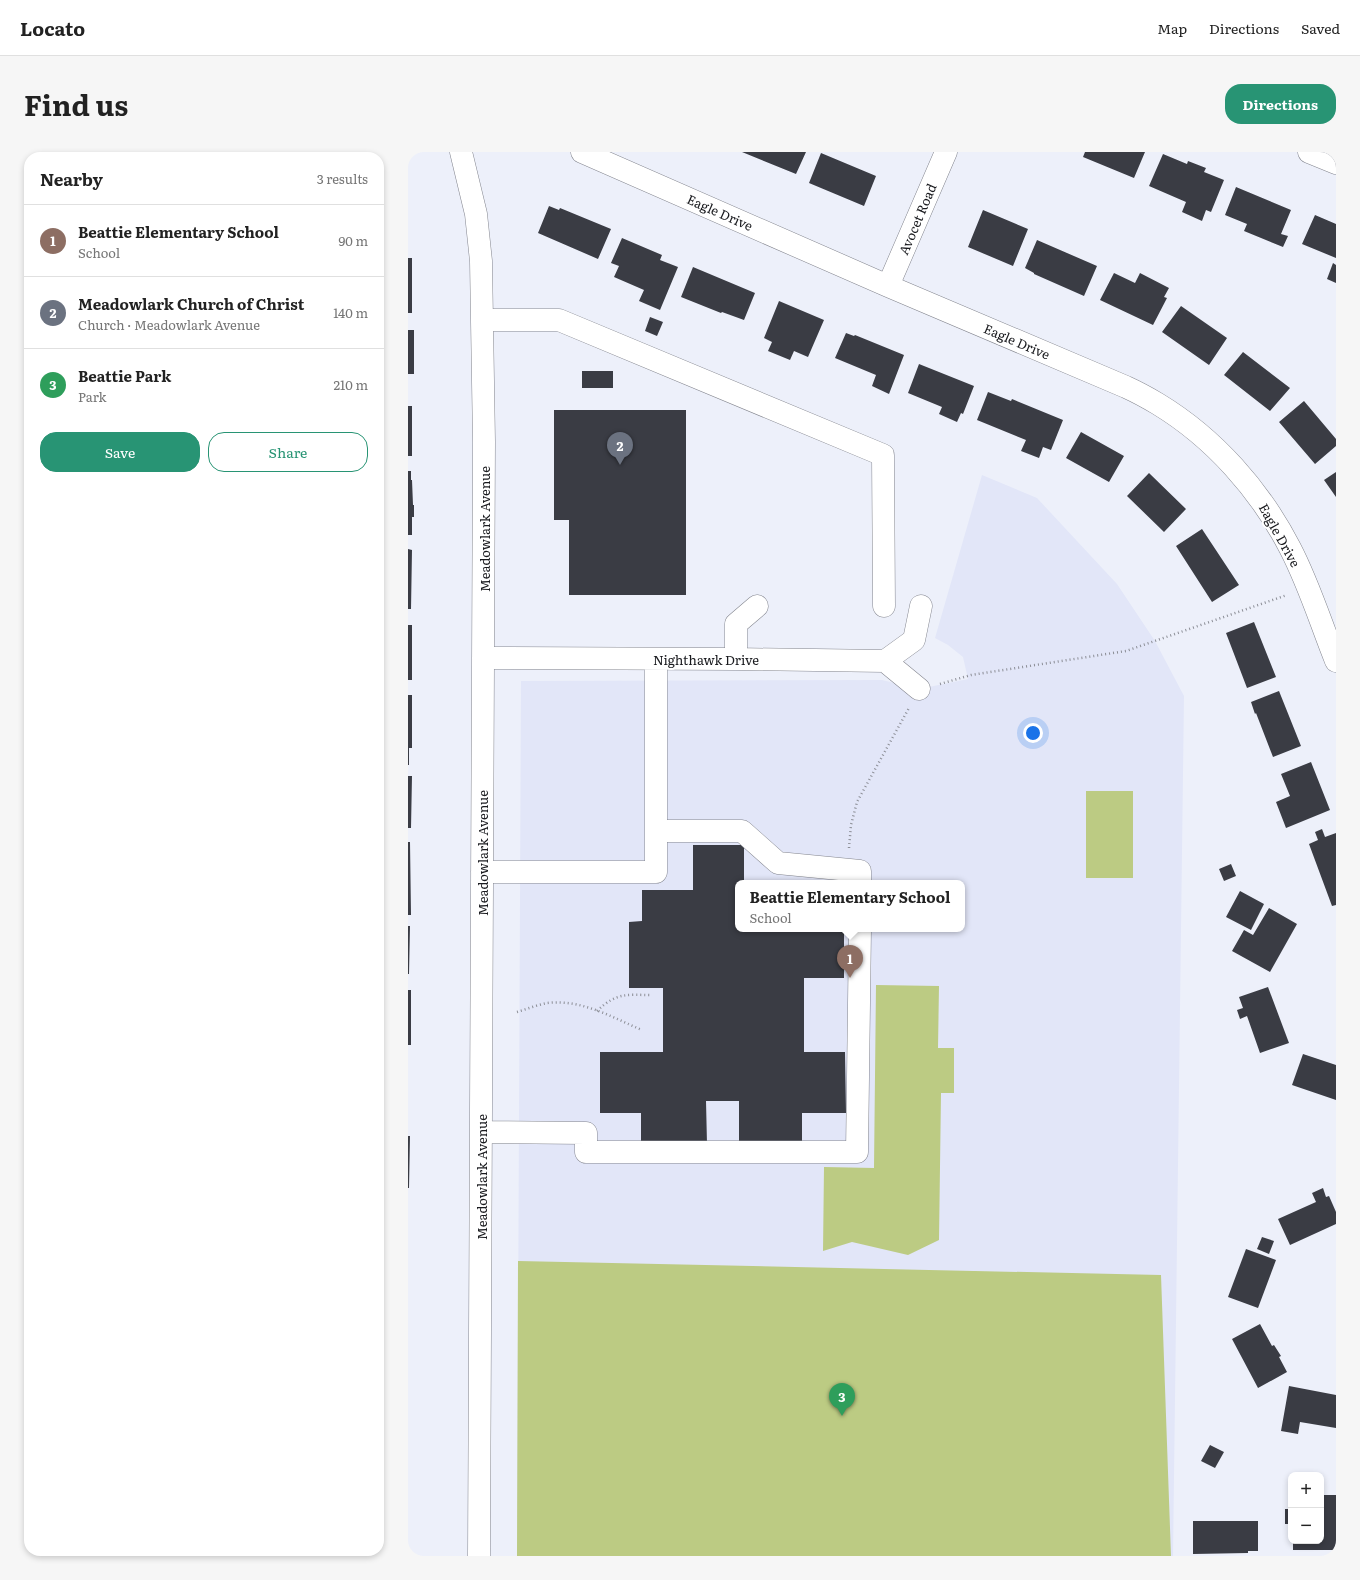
<!DOCTYPE html>
<html lang="en">
<head>
<meta charset="utf-8">
<style>
  :root { --surface:#fff; --page:#f6f6f6; --text:#222; --muted:#767676; --line:#e0e0e0; --accent:#289474 }
  body { margin:0; font-family:Literata,serif; background:var(--page); color:var(--text) }
  .controls { position:absolute; right:12px; bottom:12px; display:grid; overflow:hidden; border-radius:8px; box-shadow:0 2px 6px #0003 }
  .controls button { width:36px; height:36px; display:grid; place-items:center; padding:0; border:0; border-bottom:1px solid var(--line); background:var(--surface); color:var(--text); font:20px sans-serif }
  .you { position:absolute; left:625px; top:581px; width:14px; height:14px; margin:-10px; border:3px solid #fff; border-radius:50%; background:#1a73e8; box-shadow:0 0 0 6px #1a73e833 }
  .badge { display:grid; place-items:center; width:26px; height:26px; border-radius:50%; background:var(--accent); color:#fff; font-size:13px; font-weight:700 }
  .pin { position:absolute; translate:-50% -33px; filter:drop-shadow(0 1px 2px #0008) }
  .pin::after { content:''; position:absolute; top:21px; width:14px; height:12px; background:inherit; clip-path:polygon(0 0,100% 0,50% 100%) }
  .popup { position:absolute; left:327px; top:728px; width:230px; height:52px; box-sizing:border-box; display:grid; place-content:center; border-radius:8px; background:var(--surface); filter:drop-shadow(0 1px 3px #0005); font-size:13px; white-space:nowrap; color:var(--muted) }
  .popup b { font-size:15px; color:var(--text) }
  .popup::after { content:''; position:absolute; left:50%; top:100%; margin-left:-8px; border:8px solid transparent; border-top-color:var(--surface) }
  .list { margin:0; padding:0; list-style:none }
  h2 { display:flex; justify-content:space-between; align-items:center; height:52px; margin:0; padding:0 16px; font-size:17px }
  h2 small { font-size:13px; font-weight:400; color:var(--muted) }
  .list li { display:grid; grid-template-columns:26px 1fr auto; gap:12px; align-items:center; box-sizing:border-box; height:72px; padding:0 16px; border-top:1px solid var(--line) }
  .list b { display:block; font-size:15px; white-space:nowrap }
  .list p { margin:0; font-size:13px; white-space:nowrap; color:var(--muted) }
  .list em { font-size:13px; font-style:normal; color:var(--muted) }
  .actions { display:flex; gap:8px; padding:12px 16px }
  .actions a { flex:1; padding:9px 0; border:1px solid var(--accent); border-radius:16px; text-align:center; font-size:14px; color:var(--accent) }
  .actions .main { background:var(--accent); color:#fff }
  .map { position:relative; flex:none; width:928px; height:1404px; overflow:hidden; border-radius:16px }
  header { display:flex; align-items:center; gap:24px; box-sizing:border-box; height:56px; padding:0 20px; background:var(--surface); border-bottom:1px solid var(--line) }
  header strong { font-size:19px }
  nav { display:flex; gap:22px; margin-inline-start:auto; font-size:14px }
  .intro { display:flex; align-items:center; justify-content:space-between; box-sizing:border-box; height:96px; padding:0 24px }
  h1 { margin:0; font-size:28px }
  .button { padding:10px 18px; border-radius:16px; background:var(--accent); color:#fff; font-size:14px; font-weight:700 }
  main { display:flex; gap:24px; padding:0 24px }
  aside { flex:1; background:var(--surface); border-radius:16px; box-shadow:0 2px 6px #0003 }
  .map>svg:first-child { display:block }
  .built { fill:#e2e6f8; fill-rule:evenodd }
  .green { fill:#bccb83 }
  .building { fill:#3a3c44 }
  .lines { fill:none; stroke-linecap:round; stroke-linejoin:round }
  .minor-casing { stroke:#83858e; stroke-width:23 }
  .path { stroke:#8c8e96; stroke-width:2.5; stroke-dasharray:1 3; stroke-linecap:butt }
  .minor { stroke:#fff; stroke-width:22 }
  .labels { text-anchor:middle; dominant-baseline:central; stroke-width:4; stroke-linejoin:round; paint-order:stroke }
  .street-label { font-size:13px; fill:#191a1e; stroke:#fff }
</style>
</head>
<body>
<header>
<strong>Locato</strong>
<nav><a>Map</a><a>Directions</a><a>Saved</a></nav>
</header>
<div class="intro"><h1>Find us</h1><a class="button">Directions</a></div>
<main>
<aside>
<h2>Nearby<small>3 results</small></h2>
<ul class="list">
<li><span class="badge" style="background:#8d6e63">1</span><div><b>Beattie Elementary School</b><p>School</p></div><em>90 m</em></li>
<li><span class="badge" style="background:#6b7280">2</span><div><b>Meadowlark Church of Christ</b><p>Church · Meadowlark Avenue</p></div><em>140 m</em></li>
<li><span class="badge" style="background:#2e9e5b">3</span><div><b>Beattie Park</b><p>Park</p></div><em>210 m</em></li>
</ul>
<div class="actions"><a class="main">Save</a><a>Share</a></div>
</aside>
<div class="map">
<svg width="928" height="1404" viewBox="0 0 928 1404">
  <rect width="100%" height="100%" fill="#edf0fa"/>
  <path class="built" d="M574,323L629,346L709,432L747,489L776,544L765,1404H109L113,529L474,528L511,537L560,527L555,505L540,493L527,486ZM330,731H554V777H330Z"/>
  <path class="green" d="M678,639H725V726H678Z
    M468,833L531,834L530,896H546V941H533L531,1088L500,1103L444,1090L415,1099L416,1015L466,1016Z
    M110,1109L753,1123L763,1404H109Z"/>
  <path class="building" d="M334,0H398L388,22Z
    M677,0H737L726,26L675,5Z
    M413,1L468,24L456,54L401,31Z
    M755,2L779,12L780,9L798,16L796,20L816,28L803,60L798,58L794,69L774,60L778,50L741,34Z
    M828,35L883,58L873,82L880,84L875,95L836,79L839,72L817,63Z
    M141,54L151,58L152,56L203,77L190,107L130,81Z
    M575,58L620,77L605,114L560,95Z
    M907,63L928,72V106L894,92Z
    M214,86L254,103L252,108L270,115L252,158L231,149L236,138L206,125L211,114L203,111Z
    M629,88L689,114L676,144L626,122V121L617,116Z
    M0,106H4V161H0Z
    M925,111L928,113V131L919,127Z
    M285,115L347,141L336,168L314,160L313,161L273,145Z
    M706,121L727,131L732,121L761,136L756,145L759,146L745,173L692,148Z
    M371,149L416,168L400,205L386,199L382,208L360,199L364,190L356,186Z
    M773,154L819,186L801,213L754,180Z
    M242,165L255,170L249,184L237,179Z
    M0,178H6V222H0Z
    M438,181L446,184L447,183L496,203L481,242L464,234L468,223L427,206Z
    M835,200L882,236L862,259L816,223Z
    M511,212L566,234L555,262L553,261L549,270L531,262L534,255L500,241Z
    M174,219H205V236H174Z
    M580,240L603,249L604,247L655,268L643,298L635,295L631,306L613,299L618,288L569,268Z
    M896,249L928,287V294L907,312L871,270Z
    M0,254H4V304H0Z
    M146,258H278V443H161V368H146Z
    M673,280L716,304L701,330L658,306Z
    M0,319H3V328H4L5,353H6V365H4V383H0Z
    M928,320V345L916,328Z
    M741,321L778,357L756,380L719,344Z
    M794,377L831,433L804,450L768,394Z
    M0,397L4,398L3,457H0Z
    M846,470L868,525L839,536L818,481Z
    M0,473H4V528H0Z
    M871,539L893,594L865,605L848,561L847,562L843,550Z
    M0,543H4V596H1V613H0Z
    M903,610L922,658L878,676L868,650L882,644L873,622Z
    M0,624H4L3,676H0Z
    M914,677L917,685L928,681V753L924,754L901,692L910,688L907,680Z
    M0,690H2L3,763H0Z
    M285,693H336V729H395V731H330V777H436V826H396V900H437L438,961H394V994H331V949H298L299,992H233V961H192V900H255V836H221V770L234,769V738H285Z
    M823,712L828,724L816,729L811,717Z
    M832,739L856,752L843,778L818,765Z
    M861,756L889,772L862,820L824,799L836,778L845,783Z
    M0,774H2L1,822H0Z
    M860,835L881,891L852,901L839,864L832,867L829,858L835,856L831,845Z
    M0,838H3V893H0Z
    M895,902L928,913V948L884,933Z
    M0,984H2L1,1036H0Z
    M915,1036L918,1045L921,1044L928,1060V1072L882,1093L870,1067L908,1050L904,1041Z
    M854,1085L866,1089L861,1102L849,1097Z
    M838,1097L868,1108L850,1156L820,1145Z
    M852,1172L864,1194L866,1193L873,1204L871,1205L879,1220L850,1236L824,1187Z
    M881,1234L928,1243V1276L892,1270L890,1282L873,1279Z
    M802,1293L816,1300L807,1316L793,1309Z
    M913,1343H928V1398H885V1389H913Z
    M877,1357H883V1372H877Z
    M785,1369H850V1399H840V1401L785,1402Z"/>
  <g class="lines">
    <defs>
      <path id="minor" d="M53,0L68,62L73,109L76,290L71,1404
        M174,0L480,134L718,235C729,240 740,246 750,252C806,286 852,338 882,396C901,432 913,472 928,509
        M901,0L928,11
        M480,134L538,0
        M74,168H151L475,303L476,454
        M75,506L328,507L477,509L511,537
        M328,507V472L349,454
        M477,509L506,488L513,454
        M248,679H334L370,711L452,719V731
        M74,720H248V507
        M73,980L178,981V1000H449L452,777"/>
    </defs>
    <use href="#minor" class="minor-casing"/>
    <path class="path" d="M532,532L563,523L718,499L879,443
      M441,696L443,673L449,650L501,556
      M189,859C209,840 218,843 244,843
      M109,860C119,857 129,853 139,851C174,847 203,865 234,878"/>
    <use href="#minor" class="minor"/>
  </g>
  <g class="labels">
    <g class="street-label">
      <text transform="translate(312 60) rotate(24)">Eagle Drive</text>
      <text transform="translate(509 67) rotate(-67)">Avocet Road</text>
      <text transform="translate(609 189) rotate(23)">Eagle Drive</text>
      <text transform="translate(76 377) rotate(-90)">Meadowlark Avenue</text>
      <text transform="translate(872 383) rotate(61)">Eagle Drive</text>
      <text x="298" y="507">Nighthawk Drive</text>
      <text transform="translate(74 701) rotate(-90)">Meadowlark Avenue</text>
      <text transform="translate(73 1025) rotate(-90)">Meadowlark Avenue</text>
    </g>
  </g>
</svg>
<div class="controls">
<button>+</button>
<button>−</button>
</div>
<div class="you"></div>
<div class="pin badge" style="left:442px;top:826px;background:#8d6e63">1</div>
<div class="popup"><b>Beattie Elementary School</b>School</div>
<div class="pin badge" style="left:212px;top:313px;background:#6b7280">2</div>
<div class="pin badge" style="left:434px;top:1264px;background:#2e9e5b">3</div>
</div>
</main>
</body>
</html>
